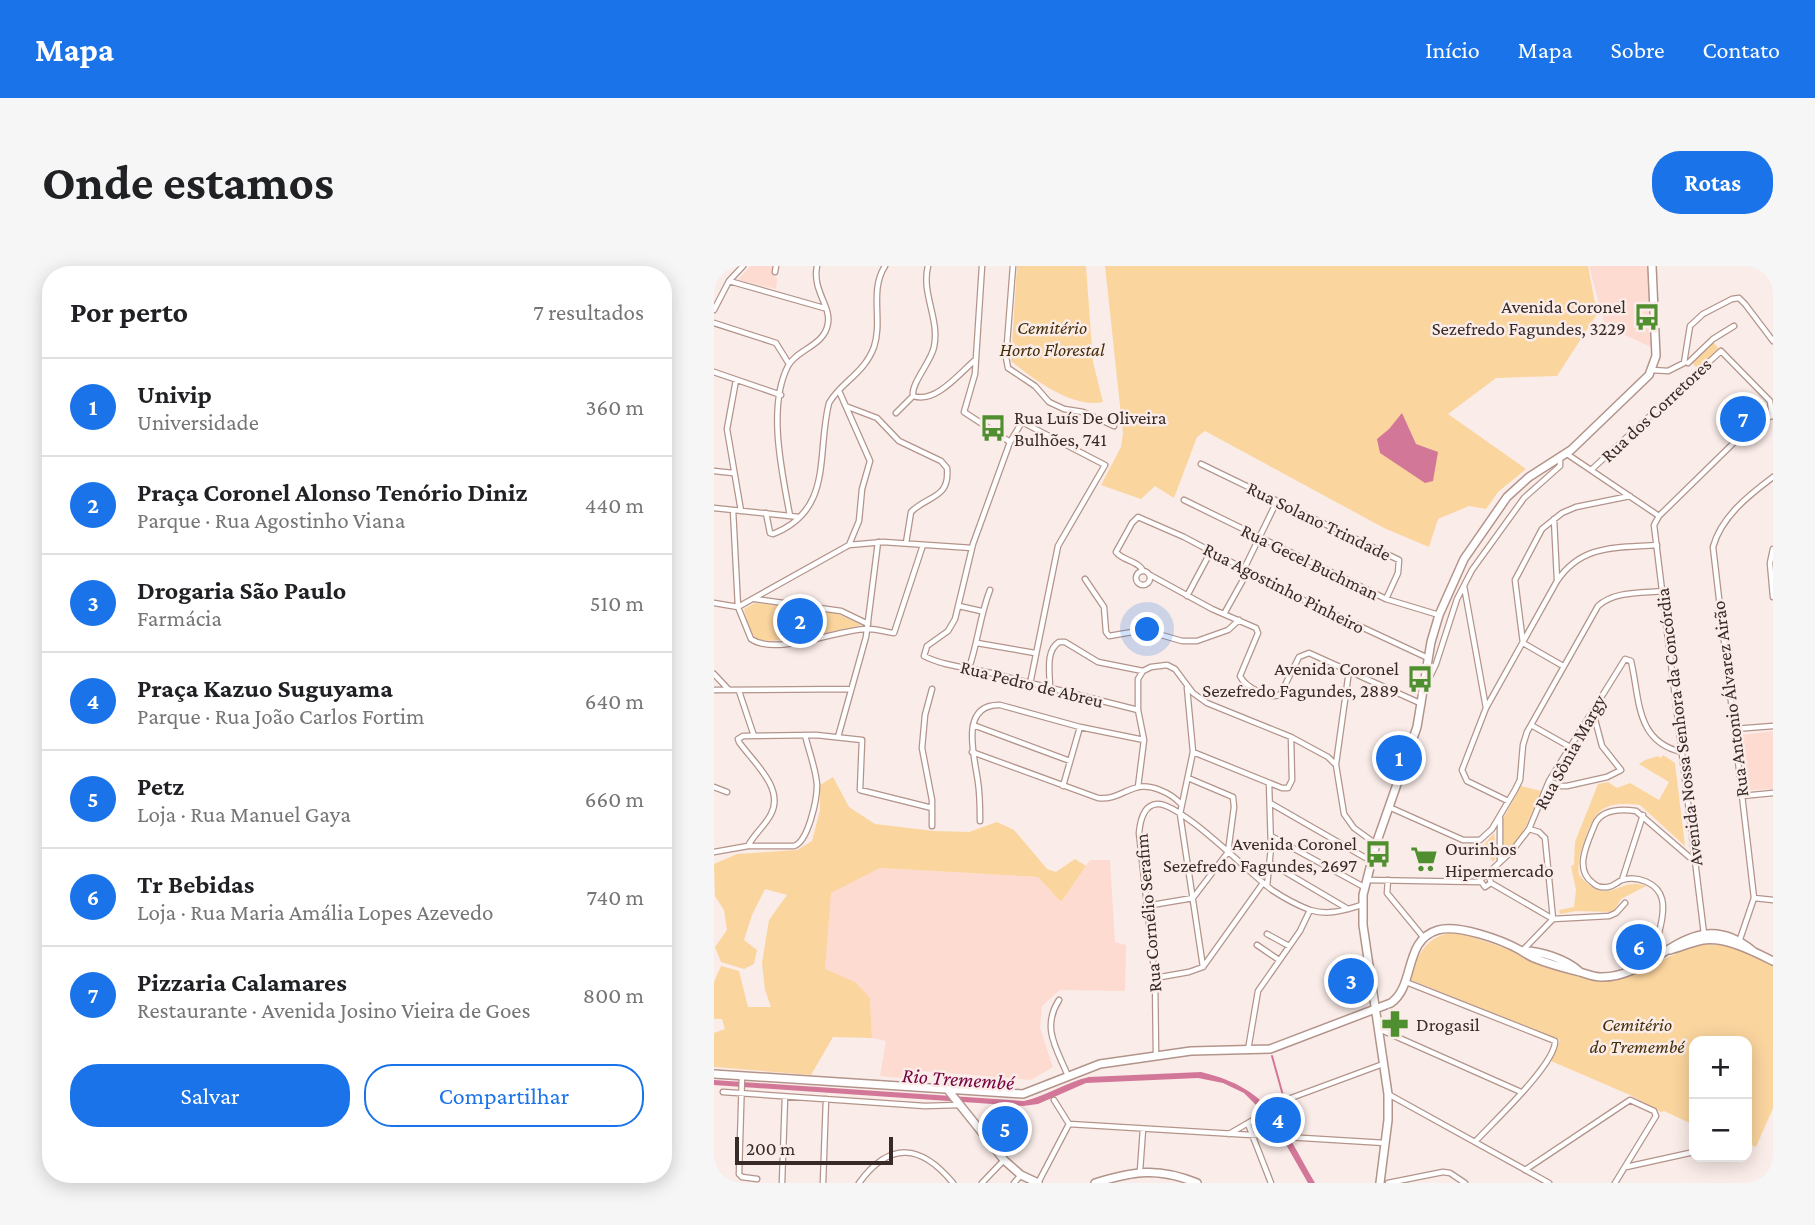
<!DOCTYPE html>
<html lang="pt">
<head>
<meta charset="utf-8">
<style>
  :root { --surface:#fff; --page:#f6f6f6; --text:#202124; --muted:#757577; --line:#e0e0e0; --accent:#1a73e8 }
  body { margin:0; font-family:"Crimson Pro",serif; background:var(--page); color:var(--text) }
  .controls { position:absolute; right:21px; bottom:21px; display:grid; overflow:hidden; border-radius:14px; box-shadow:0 4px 18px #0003 }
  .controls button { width:63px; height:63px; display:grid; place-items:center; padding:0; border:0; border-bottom:2px solid var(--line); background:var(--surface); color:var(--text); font:35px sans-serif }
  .scale { position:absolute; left:21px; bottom:18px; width:158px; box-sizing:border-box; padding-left:7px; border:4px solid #382b27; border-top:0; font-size:19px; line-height:24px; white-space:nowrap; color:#382b27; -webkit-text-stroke:5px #faece8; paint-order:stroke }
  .you { position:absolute; left:434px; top:364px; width:24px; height:24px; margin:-18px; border:5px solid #fff; border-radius:50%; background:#1a73e8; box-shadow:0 0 0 10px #1a73e833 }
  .badge { display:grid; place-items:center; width:46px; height:46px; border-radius:50%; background:var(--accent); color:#fff; font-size:23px; font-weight:700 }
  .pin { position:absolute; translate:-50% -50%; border:4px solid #fff; box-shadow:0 2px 7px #0006 }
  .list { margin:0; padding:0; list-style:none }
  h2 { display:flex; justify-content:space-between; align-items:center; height:91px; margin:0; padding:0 28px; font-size:30px }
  h2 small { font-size:23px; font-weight:400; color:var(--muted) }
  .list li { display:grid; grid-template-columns:46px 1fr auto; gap:21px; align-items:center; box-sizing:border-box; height:98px; padding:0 28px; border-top:2px solid var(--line) }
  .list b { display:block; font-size:26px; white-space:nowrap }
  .list p { margin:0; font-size:23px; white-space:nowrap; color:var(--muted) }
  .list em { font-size:23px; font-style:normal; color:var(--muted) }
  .actions { display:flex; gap:14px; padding:21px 28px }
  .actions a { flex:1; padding:16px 0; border:2px solid var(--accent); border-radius:28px; text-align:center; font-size:24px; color:var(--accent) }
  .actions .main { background:var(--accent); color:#fff }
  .map { position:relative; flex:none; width:1059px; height:917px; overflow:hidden; border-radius:28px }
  header { display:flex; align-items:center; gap:42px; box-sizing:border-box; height:98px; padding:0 35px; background:var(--accent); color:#fff }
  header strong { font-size:33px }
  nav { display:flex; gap:38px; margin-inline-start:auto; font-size:24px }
  .intro { display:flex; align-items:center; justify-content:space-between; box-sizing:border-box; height:168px; padding:0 42px }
  h1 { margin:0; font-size:49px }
  .button { padding:18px 32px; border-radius:28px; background:var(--accent); color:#fff; font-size:24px; font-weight:700 }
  main { display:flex; gap:42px; padding:0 42px }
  aside { flex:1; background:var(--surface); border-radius:28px; box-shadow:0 4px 18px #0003 }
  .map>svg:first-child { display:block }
  .built { fill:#fddbd1 }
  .green { fill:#fbd59e }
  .water { fill:#d37799 }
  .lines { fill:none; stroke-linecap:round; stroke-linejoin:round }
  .stream { stroke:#d37799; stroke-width:2 }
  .street-casing { stroke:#b3948b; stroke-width:7 }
  .secondary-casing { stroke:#b3948b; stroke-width:10 }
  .street { stroke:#fff; stroke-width:4.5 }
  .secondary { stroke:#fff; stroke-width:7 }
  .labels { text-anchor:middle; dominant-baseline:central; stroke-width:5; stroke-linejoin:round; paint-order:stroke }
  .poi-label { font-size:19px; fill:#382b27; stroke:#faece8; text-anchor:end }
  .park-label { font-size:19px; font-style:italic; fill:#442e08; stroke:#faece8 }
  .street-label { font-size:19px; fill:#382b27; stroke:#faece8 }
  .water-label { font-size:21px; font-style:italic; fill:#760040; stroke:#faece8 }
</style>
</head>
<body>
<header>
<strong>Mapa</strong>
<nav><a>Início</a><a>Mapa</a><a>Sobre</a><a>Contato</a></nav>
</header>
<div class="intro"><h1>Onde estamos</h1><a class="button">Rotas</a></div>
<main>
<aside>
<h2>Por perto<small>7 resultados</small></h2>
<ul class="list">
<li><span class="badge">1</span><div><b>Univip</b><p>Universidade</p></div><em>360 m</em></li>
<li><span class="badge">2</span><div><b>Praça Coronel Alonso Tenório Diniz</b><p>Parque · Rua Agostinho Viana</p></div><em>440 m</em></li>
<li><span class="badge">3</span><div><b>Drogaria São Paulo</b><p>Farmácia</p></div><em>510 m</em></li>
<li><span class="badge">4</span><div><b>Praça Kazuo Suguyama</b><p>Parque · Rua João Carlos Fortim</p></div><em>640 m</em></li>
<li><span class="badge">5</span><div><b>Petz</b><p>Loja · Rua Manuel Gaya</p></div><em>660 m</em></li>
<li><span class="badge">6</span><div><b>Tr Bebidas</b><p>Loja · Rua Maria Amália Lopes Azevedo</p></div><em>740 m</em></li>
<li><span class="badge">7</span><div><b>Pizzaria Calamares</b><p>Restaurante · Avenida Josino Vieira de Goes</p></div><em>800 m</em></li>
</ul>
<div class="actions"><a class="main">Salvar</a><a>Compartilhar</a></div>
</aside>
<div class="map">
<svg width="1059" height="917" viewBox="0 0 1059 917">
  <rect width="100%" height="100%" fill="#faece8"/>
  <path class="built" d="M36,0H59V9L63,13L62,23L24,14Z
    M875,0H934L937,81L891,60Z
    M1059,465V523L1034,524L1028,469Z
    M376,594H396L401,676L412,679L411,725L346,724L328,740L326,762L339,801L317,814L197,804V813L166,810L172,775L158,772L156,732L111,703L116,627L166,602L324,611L347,636Z"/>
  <path class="green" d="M303,0H372L379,96L389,136C359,143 319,113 297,95Z
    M391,0H874L883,48L843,110L782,112L734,148L812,203L784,226L772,243L755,240L724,253L715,281L670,262L491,165L483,171L460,232L441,220L427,233L387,219L407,181L409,168Z
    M998,75L1006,84L984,103L976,95Z
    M41,337L122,347L148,359C131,363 57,380 44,373C36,369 32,352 30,343Z
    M949,489L961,497L971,580L926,539C889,535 881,543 870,576C866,587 863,597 865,609C895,644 903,610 932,620L907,633L899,646L862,645L846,648L845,644L860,641L862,624L857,600L860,599L861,576L884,518L894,516L903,522L916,517L945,534L955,516L925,498L931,494L944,490L947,492Z
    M119,511L135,541L161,558L220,565L255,566L283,556L300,564L333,603L342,606L361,593L372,600L347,636L324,611L166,602L117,627L111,703L141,716L156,732L158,772L119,771L97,809L0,801V767L11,763L8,753H0V716L7,700L25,705L34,741H57L51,724L48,697L55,654L73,629L51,623L38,649L30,674L43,684L40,698L30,703L7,696L1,681L13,664L10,644L1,630L0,598L23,588L83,584L98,575L106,544V519Z
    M807,520L827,525L806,574L789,585V553Z
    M780,567L783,590L779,596L768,581Z
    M744,666L883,714L910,712L972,683L992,678L1016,680L1059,698V842L1042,881L1033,877V775H980V859L950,845L947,846L916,829L837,795L846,774L697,714C702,687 715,667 744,666Z
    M572,842L578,864L543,863L542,860Z"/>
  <path class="water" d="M688,147L702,178L724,186L719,215L711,217L666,187L663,173L675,163Z
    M487,806C558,823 567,859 601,917H594L559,856L530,827L509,817L484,812L372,817L324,838L309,840L0,819V814L310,835C333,830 352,816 375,811Z"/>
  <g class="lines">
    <path class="stream" d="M558,790L570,833
      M569,862L573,850L571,838"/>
    <defs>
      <path id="street" d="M268,0L261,108L250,146L296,176
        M299,0L292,91L294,102L321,120L335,136L350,143L369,146L400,160
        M61,6L62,0
        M15,15L110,42
        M0,44L15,15L29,0
        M0,57L62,77L75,98
        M974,97L999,73L1020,60
        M938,104L954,105L970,97L976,60L989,48L1018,33L1025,32L1031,38L1059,75
        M0,106L67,129
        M22,114L13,163L27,245
        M125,125L156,195L148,223L145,255L135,279
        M199,130C221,138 245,108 260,95
        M134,141L163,152L185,175L227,195L233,202C236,233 214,229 197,246L192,277
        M182,147L199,130C197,117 217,96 220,81C226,53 207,28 214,0
        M853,188L945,250
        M487,198L685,294L684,307L672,333
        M877,204L1007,85L1056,135L1058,150
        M0,205L19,207
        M470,234L672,333L725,349
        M0,242L85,251
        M19,244L24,341L135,279L169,276L258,282
        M52,247L56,267L59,268C120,244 102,188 115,137C127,116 150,108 160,81C169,54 155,25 171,0
        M76,250C68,206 53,141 74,100C83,83 111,80 114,57C117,40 98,24 103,0
        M840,253L843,314
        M1059,283L1056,297L1059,331
        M428,303C422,294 409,295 402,286L418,257L424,251L470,271L585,332L714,392
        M530,303L563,235
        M422 312a7 7 0 1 1 14 0a7 7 0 1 1-14 0Z
        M436,309L498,343L542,362L544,367L526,410C531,421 554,433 566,429L585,391L595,387L708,438
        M371,313L390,341L392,366L395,370L430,364L468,375H483L514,364L525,354
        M750,320L772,442
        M473,330L497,285
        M41,333L127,345L154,358
        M0,337L24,341L37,373C62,390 123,364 152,363C161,362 171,366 180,367L209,279
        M245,340L267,345
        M510,348L534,305
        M263,377L321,387
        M849,400L809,377L801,314L828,263L848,247L862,241L916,230
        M255,402C264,376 266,349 276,324
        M0,408L15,424
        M316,418L344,280L391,199L308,156L296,176L259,278L241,353L234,365L213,380L210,390C229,400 256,402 277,407C326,419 375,432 424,444
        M712,419L722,398L743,333L758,304L810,232L846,200V193
        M473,422L479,486L466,548L489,701
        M336,423C336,407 331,385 345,376H351L384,396L429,405
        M0,424L137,423
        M25,425L40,470
        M259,459L356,495
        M817,459L856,481
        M1020,463L1059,460
        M124,471L152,371L164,276
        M258,486L384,532C399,534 408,526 421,522C436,517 457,527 467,538
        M479,486L568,522H574L578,514L577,471
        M622,498L635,405
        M835,515L847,520H853L893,511L907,504L888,480L879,446
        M349,520L366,461
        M0,521L13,526
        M424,521L430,474L424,444V413L429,405L437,401L453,399L461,403L479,427L493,437L577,471L614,491L622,499L630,548L640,562L662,578
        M1028,530L1059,527
        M794,535L753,515L748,504L772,442L843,315C868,278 902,282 943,279
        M556,537L657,595
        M675,541L749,574H766L778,563L801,524L806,514L809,479L813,466L884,340C900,325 928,327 949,325
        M786,552V596
        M266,555C266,542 266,529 264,516C261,492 244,438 286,439L366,461L430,474
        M218,560V534L208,482L211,449L218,423
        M557,570L650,621
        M34,580C40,568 51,560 57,548C71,522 38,495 25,476L24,473L29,470L102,469L148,474L146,524L218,542
        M0,586L34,580H80C94,576 103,534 103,519C102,503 95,486 91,469
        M556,597L634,643
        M771,610L798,585L815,563L835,515L911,393L917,395C926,432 921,476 968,486
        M652,614L766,616
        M674,614L673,627L710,672
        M908,614L929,549
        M777,617L771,621L766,614L770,610L775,611L777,617L839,653L895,650L902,647L911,637
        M553,620L557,582L555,517
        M1040,632L1059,634
        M432,640L479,632L514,586L520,541L519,531L474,512
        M553,668L575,680
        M990,668L940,259L945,250L1039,158L1047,153L1059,150
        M1025,676L1040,632L999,281C1007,251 1035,229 1059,211
        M543,679L565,694
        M808,685L839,653L831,572L825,566L815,563
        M940,691C942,673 952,650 948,633C944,617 923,609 908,614C903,616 900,620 894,621C888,622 883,621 879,617C859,603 874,576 881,558C888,543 907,543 922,545L980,595
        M441,712L475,706L489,701L549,617
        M692,716L841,775C842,798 778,857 761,876
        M345,734C327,762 343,783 354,810
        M665,763L807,826
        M534,784L544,725L586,665L596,644
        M442,789L441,712L425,567C426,556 429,539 443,538C466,536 536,608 558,624C570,632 583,639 596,644C615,650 630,644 648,639
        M28,810L25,908L28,911L43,913
        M9,826L211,840L245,839
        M674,828L835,917
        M340,834L355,858
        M355,858L671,877
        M534,858L557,917
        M515,868L577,832L669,798
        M912,901L980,886
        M811,904L916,834L940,845L942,850L901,917
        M426,905L429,863
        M68,917L71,831
        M109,917L112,833
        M145,917C176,875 207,878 239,917
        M268,917L290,894
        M300,917L307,909
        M324,917L355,858
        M674,917L729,906L736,907L751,917"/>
      <path id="secondary" d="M956,684C967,681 978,676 989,674C1012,671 1039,685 1059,695
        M808,685C826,684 853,694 865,705
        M0,808L309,828L386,798L477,785L556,783L677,737C702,719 689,674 724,664C744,658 788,674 806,684C811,687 815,690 820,692C835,698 850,702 866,706C873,708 879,711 887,711C945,712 977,634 1039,685
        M234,824L290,894L307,909L324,917
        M381,917C420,905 444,901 483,917
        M666,917L674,854V828L649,659V629L662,578L703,461L717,376L725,349L750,293L793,231L815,211L857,184L935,109L942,90L938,0"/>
    </defs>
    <use href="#street" class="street-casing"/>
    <use href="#secondary" class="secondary-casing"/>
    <use href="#street" class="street"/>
    <use href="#secondary" class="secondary"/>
  </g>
  <defs>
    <symbol id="bus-bare" viewBox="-9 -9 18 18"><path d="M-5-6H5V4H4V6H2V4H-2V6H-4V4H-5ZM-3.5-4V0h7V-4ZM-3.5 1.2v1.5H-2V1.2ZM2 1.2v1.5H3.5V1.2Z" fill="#508f2f" stroke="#faece8" stroke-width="2.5" paint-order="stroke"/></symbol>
    <symbol id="supermarket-bare" viewBox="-9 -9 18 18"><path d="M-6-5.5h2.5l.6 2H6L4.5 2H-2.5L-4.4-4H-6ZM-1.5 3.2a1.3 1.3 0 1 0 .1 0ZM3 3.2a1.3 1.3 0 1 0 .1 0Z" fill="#508f2f" stroke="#faece8" stroke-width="2.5" paint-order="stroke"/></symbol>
    <symbol id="pharmacy-bare" viewBox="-9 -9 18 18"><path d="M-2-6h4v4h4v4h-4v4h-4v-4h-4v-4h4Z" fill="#508f2f" stroke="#faece8" stroke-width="2.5" paint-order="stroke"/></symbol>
  </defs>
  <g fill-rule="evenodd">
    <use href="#bus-bare" x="914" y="32" width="38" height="38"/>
    <use href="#bus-bare" x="260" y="143" width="38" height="38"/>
    <use href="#bus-bare" x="687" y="394" width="38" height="38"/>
    <use href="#bus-bare" x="645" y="569" width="38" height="38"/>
    <use href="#supermarket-bare" x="691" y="574" width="38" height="38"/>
    <use href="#pharmacy-bare" x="662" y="739" width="38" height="38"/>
  </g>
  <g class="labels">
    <g class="poi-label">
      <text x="912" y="40">Avenida Coronel<tspan x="912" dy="22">Sezefredo Fagundes, 3229</tspan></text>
      <text x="300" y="151" text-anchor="start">Rua Luís De Oliveira<tspan x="300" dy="22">Bulhões, 741</tspan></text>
      <text x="685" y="402">Avenida Coronel<tspan x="685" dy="22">Sezefredo Fagundes, 2889</tspan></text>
      <text x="643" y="577">Avenida Coronel<tspan x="643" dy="22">Sezefredo Fagundes, 2697</tspan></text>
      <text x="731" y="582" text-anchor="start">Ourinhos<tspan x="731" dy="22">Hipermercado</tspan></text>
      <text x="702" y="758" text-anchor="start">Drogasil</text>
    </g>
    <g class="park-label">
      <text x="338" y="61">Cemitério<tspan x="338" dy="22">Horto Florestal</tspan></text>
      <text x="923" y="758">Cemitério<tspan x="923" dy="22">do Tremembé</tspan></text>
    </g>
    <g class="street-label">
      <text transform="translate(942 144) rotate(-43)">Rua dos Corretores</text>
      <text transform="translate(605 255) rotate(26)">Rua Solano Trindade</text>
      <text transform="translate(596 296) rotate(26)">Rua Gecel Buchman</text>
      <text transform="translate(570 322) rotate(27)">Rua Agostinho Pinheiro</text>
      <text transform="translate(318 418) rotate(14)">Rua Pedro de Abreu</text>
      <text transform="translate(1016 433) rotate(-97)">Rua Antonio Álvarez Airão</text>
      <text transform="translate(965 461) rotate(-97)">Avenida Nossa Senhora da Concórdia</text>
      <text transform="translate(856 486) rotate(-61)">Rua Sônia Margy</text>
      <text transform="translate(434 647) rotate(-95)">Rua Cornélio Serafim</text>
    </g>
    <g class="water-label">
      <text transform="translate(244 813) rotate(4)">Rio Tremembé</text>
    </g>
  </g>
</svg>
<div class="controls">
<button>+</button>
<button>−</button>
</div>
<div class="scale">200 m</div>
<div class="you"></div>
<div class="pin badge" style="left:685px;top:492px">1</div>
<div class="pin badge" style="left:86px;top:355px">2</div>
<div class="pin badge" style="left:637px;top:715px">3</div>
<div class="pin badge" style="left:564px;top:854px">4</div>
<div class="pin badge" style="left:291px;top:863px">5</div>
<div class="pin badge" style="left:925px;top:681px">6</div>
<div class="pin badge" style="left:1029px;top:153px">7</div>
</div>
</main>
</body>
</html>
